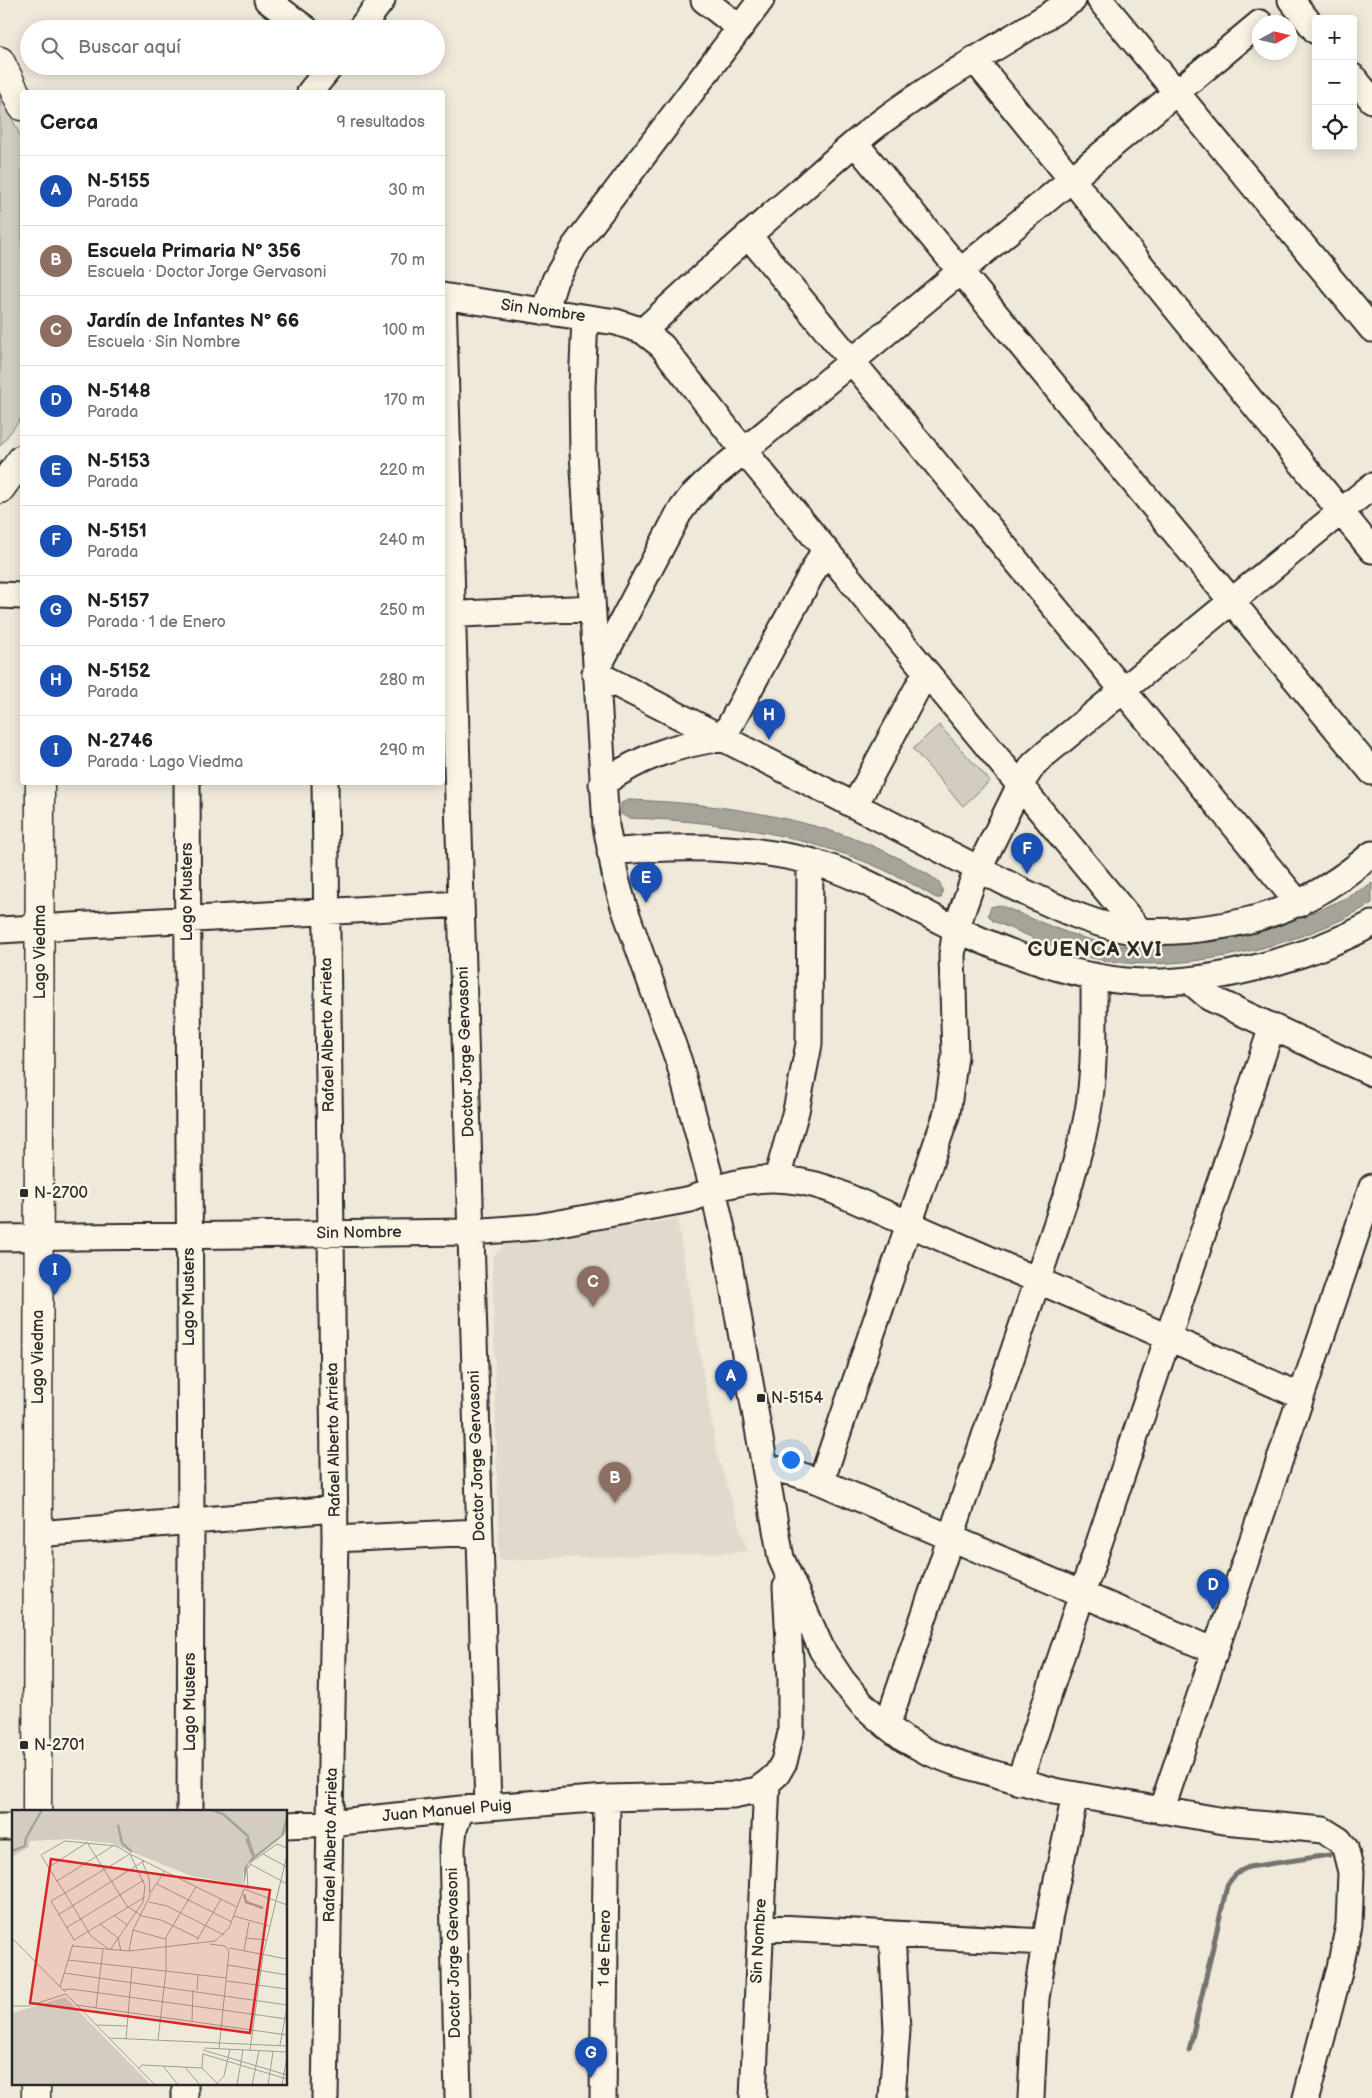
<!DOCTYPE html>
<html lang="es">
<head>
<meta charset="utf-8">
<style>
  :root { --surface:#fff; --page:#f2f2f2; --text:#202124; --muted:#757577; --line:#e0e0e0; --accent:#ea580c }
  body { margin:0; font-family:"Balsamiq Sans",sans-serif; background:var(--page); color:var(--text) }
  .controls { position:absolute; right:15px; top:15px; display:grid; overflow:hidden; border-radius:5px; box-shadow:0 2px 12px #0003 }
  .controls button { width:45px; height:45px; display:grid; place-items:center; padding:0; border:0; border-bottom:1px solid var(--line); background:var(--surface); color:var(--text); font:25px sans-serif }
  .compass { position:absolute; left:1252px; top:15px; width:45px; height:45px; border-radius:50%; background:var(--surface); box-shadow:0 2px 12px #0003; rotate:82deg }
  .you { position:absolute; left:790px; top:1459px; width:18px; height:18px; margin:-12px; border:4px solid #fff; border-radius:50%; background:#1a73e8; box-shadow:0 0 0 8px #1a73e833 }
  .badge { display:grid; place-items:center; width:32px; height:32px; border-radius:50%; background:var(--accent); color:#fff; font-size:16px; font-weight:700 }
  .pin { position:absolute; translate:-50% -41px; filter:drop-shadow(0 1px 2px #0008) }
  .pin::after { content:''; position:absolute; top:26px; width:18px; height:15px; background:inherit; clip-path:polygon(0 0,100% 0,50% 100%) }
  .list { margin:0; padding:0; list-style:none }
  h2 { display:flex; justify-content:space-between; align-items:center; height:65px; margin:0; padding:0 20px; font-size:21px }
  h2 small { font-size:16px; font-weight:400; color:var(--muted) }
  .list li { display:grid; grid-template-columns:32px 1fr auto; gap:15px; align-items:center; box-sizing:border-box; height:70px; padding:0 20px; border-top:1px solid var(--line) }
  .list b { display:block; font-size:19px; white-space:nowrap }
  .list p { margin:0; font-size:16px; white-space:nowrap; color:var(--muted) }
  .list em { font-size:16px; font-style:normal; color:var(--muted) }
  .icon { flex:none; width:28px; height:28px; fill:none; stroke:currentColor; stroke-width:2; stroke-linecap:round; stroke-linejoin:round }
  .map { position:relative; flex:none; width:1372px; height:2098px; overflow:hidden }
  .search { position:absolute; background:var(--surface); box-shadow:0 2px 12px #0003; left:20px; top:20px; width:425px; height:55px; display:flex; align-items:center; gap:12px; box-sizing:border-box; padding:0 18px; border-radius:28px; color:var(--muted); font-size:19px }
  .panel { position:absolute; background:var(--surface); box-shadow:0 2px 12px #0003; left:20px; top:90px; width:425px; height:695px; border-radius:5px }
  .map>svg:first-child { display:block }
  .built { fill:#e0dacc }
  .garden { fill:#d2cdc0; stroke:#7e7c76 }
  .water { fill:#a6a399; stroke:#75736d }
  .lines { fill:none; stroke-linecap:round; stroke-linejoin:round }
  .stream { stroke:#75736d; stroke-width:5 }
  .minor-casing { stroke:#2b2b2b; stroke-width:29 }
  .major-casing { stroke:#2b2b2b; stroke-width:31 }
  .minor { stroke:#fcf5e5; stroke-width:25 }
  .major { stroke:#fcf5e5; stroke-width:28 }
  .poi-dot { fill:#2b2b2b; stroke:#fcf5e5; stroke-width:2 }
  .labels { text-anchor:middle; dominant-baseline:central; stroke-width:5; stroke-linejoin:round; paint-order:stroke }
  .street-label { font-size:16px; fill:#2b2b2b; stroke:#fcf5e5 }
  .poi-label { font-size:16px; fill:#2b2b2b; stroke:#fcf5e5; text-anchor:start }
  .district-label { font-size:21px; font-weight:bold; letter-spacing:1px; fill:#2b2b2b; stroke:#fcf5e5 }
  .inset-river { fill:none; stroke:#a6a399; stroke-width:2.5 }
  .inset-road { fill:none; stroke:#a19d94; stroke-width:1 }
  .view { fill:#d62828; fill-opacity:0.15; stroke:#d62828; stroke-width:2.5 }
  .inset-edge { fill:none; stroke:#2b2b2b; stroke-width:2.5 }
</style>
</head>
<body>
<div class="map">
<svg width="1372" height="2098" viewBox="0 0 1372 2098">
  <rect width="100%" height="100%" fill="#efe9da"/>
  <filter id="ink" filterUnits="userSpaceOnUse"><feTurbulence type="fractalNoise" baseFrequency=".02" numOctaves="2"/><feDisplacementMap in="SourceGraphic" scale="10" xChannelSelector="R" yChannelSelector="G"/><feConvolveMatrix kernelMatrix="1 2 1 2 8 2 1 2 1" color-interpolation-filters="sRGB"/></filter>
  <g filter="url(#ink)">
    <path class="built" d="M677,1219L717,1454L748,1552L499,1560L492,1258L505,1244Z"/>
    <path class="garden" d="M0,92L22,140V417L0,446Z
      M939,725L990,781L963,806L913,749Z"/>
    <path class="water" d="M629,800C724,803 836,820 919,869C931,877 947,882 941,898H936C845,840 734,821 628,818L621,814V803Z
      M1372,883V903C1306,945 1185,973 1108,961C1068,955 1030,936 993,921L988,915L991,907L999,905C1035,919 1072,938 1110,944C1142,949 1174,945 1205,940C1265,931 1320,915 1372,883Z"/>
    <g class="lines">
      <path class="stream" d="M1189,2051L1227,1886C1233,1876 1238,1871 1249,1867L1329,1855"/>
      <defs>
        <path id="minor" d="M267,0L306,29
          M704,0L740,28
          M1100,0L1372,329
          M1291,0L1316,31
          M1260,23L705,483L691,497L679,513L595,673L1018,889C1050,904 1082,920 1117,928C1140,933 1166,932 1189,930C1265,923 1313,903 1372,854
          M360,29L382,0
          M974,59L1372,550
          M1353,77L1372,100
          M310,92L331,66
          M855,143L1372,772
          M748,235L1299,904
          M442,296L616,322L643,331L662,346L744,451L1140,931
          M443,296L488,1807
          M545,312L555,280L574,247L761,0
          M585,318L582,387L583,453L606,826L616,879L624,907L679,1062L713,1189L726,1247L781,1558L822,1650L842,1680L862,1704L887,1726L904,1739L928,1752L954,1762L1054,1791L1224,1821L1323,1830L1339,1840L1345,1848L1351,1872L1349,1925L1339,1972L1306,2098
          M643,331C695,283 747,236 801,190C828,166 855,141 885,119C945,75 1010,40 1073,0
          M0,595L22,596
          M442,615L592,608
          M723,738L825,549
          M187,782L191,1521L190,1812
          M325,782L335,1539L325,2098
          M602,784C640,757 678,744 723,738
          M855,805L926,672
          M610,852C677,845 744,845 809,861C865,876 913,909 965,933C1015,956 1070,975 1125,981C1203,988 1303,960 1372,924
          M0,930L461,904
          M1189,980L1210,998L1372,1073
          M777,1178L796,1111L809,1044L810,861
          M0,1238L471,1232L537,1227L691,1199C738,1177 782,1172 832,1190L1301,1396
          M765,1467L794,1473L821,1482L1215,1651
          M821,1482L947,1113L955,1056L952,955L956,929L972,883L1020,785L1034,764L1044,755L1372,486
          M38,1534L335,1509
          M335,1539L479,1532
          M887,1726L1069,1187C1078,1154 1088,1122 1091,1089C1095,1051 1094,1014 1094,976
          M1019,1782L1272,1027
          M1161,1811L1372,1187
          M286,1825L331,1823L461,1809L607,1798L733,1795L757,1790L767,1783L777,1774L784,1762L791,1733V1679L786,1587
          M0,1827H14
          M760,1927L1045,1942
          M892,1934L897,2030L892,2098
          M185,2098V2084
          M458,2098L452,1847L454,1829L461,1809
          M603,2098L607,1798
          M753,2098L767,1783
          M1031,2098L1036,1998L1050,1914L1075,1795"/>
        <path id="major" d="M0,61L22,106
          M0,489L22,459
          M37,1812L40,782
          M36,2098V2084"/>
      </defs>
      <use href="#minor" class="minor-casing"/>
      <use href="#major" class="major-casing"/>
      <use href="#minor" class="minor"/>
      <use href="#major" class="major"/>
    </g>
  </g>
  <g class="poi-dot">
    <rect x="19" y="1188" width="10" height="10" rx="2.5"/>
    <rect x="756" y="1393" width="10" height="10" rx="2.5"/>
    <rect x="19" y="1740" width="10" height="10" rx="2.5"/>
  </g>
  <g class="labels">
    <g class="street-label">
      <text transform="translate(543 311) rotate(8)">Sin Nombre</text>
      <text transform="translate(187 892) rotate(-90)">Lago Musters</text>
      <text transform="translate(40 952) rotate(-90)">Lago Viedma</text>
      <text transform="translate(328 1035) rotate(-91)">Rafael Alberto Arrieta</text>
      <text transform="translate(466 1052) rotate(-92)">Doctor Jorge Gervasoni</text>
      <text transform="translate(359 1233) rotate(-1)">Sin Nombre</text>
      <text transform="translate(189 1297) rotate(-90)">Lago Musters</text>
      <text transform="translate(38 1357) rotate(-90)">Lago Viedma</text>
      <text transform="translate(334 1440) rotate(-91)">Rafael Alberto Arrieta</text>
      <text transform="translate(477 1456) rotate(-92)">Doctor Jorge Gervasoni</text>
      <text transform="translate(190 1702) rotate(-90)">Lago Musters</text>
      <text transform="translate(447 1811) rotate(-5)">Juan Manuel Puig</text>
      <text transform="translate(331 1845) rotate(-89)">Rafael Alberto Arrieta</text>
      <text transform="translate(759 1941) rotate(-87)">Sin Nombre</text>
      <text transform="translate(605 1948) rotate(-89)">1 de Enero</text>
      <text transform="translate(454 1953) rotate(-91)">Doctor Jorge Gervasoni</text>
    </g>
    <g class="poi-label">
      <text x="34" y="1193">N-2700</text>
      <text x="771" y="1398">N-5154</text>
      <text x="34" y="1745">N-2701</text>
    </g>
    <g class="district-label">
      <text x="1095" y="949">CUENCA XVI</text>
    </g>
  </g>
  <g transform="translate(12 1810)">
    <rect width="275" height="275" fill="#efe9da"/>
    <path d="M0,0H275V8L271,23L242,46L237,27L235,31L240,47L231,63L232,75L179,66L98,33L57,29L18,31L17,37L0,47Z" fill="#d2cdc0"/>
    <path d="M53,187L139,275H0V203Z" fill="#d2cdc0"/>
    <path d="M274,7L275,16L272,25L236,54L232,75V58L240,47L233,29L237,27L243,45L269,25Z" fill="#a6a399"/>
    <path class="inset-river" d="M200,0L211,4L237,27M106,15L110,33L120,42M0,41L13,36L14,28L30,0M232,84L234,92L251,98"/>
    <path class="inset-road" d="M76,34L115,96L130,106L149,110L186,128M251,44L275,57M238,54L275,74M37,57L76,32M45,71L101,36M145,74L220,112M236,79L235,60L239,52L265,34L275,38M139,82L153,61M137,92L155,96L212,125M46,105L132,51M102,105L115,115M222,106L257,116M88,114L106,128L109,141M54,118L132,70M121,120L153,129M0,128L53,182M234,128L254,130M62,130L39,91L53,83L118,44L133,76L131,92L98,140L79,126L53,83L45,71L29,45L53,31L104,36L118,44L225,97M62,130L133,87M185,130L209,89M198,134L213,136L217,141L207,239M60,136L117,141L203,131L217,118L232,79L275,95M217,138L275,149M117,141L121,120L138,86L137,68L130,51M232,141L237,112M56,150L215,168M216,155L275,165M52,163L275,195M215,171L275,179M48,177L61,134M51,180L59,179L275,209M185,180L186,165M64,195L275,225M0,196H16L54,184L143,275M84,197L91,139M180,211L181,180M85,215L115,216M97,228L275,236M114,229L120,158M146,230L154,161V127L184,77M268,235L275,197M192,238L275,242M191,240L275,265M238,240L251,145L275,45M191,244L275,269M151,256L166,275M173,257L188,275M127,258L130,255L190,258M190,258L191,243M190,258L206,274M204,275L212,266L218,239M225,275L231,240M240,275L247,241M256,275L261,242M270,275L275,247"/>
    <path class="view" d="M39,49L258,80L238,223L18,193Z"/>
    <rect width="275" height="275" class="inset-edge"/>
  </g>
</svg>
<div class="controls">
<button>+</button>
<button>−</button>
<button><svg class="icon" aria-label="locate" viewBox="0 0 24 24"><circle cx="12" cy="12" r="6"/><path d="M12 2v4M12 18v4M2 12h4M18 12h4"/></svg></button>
</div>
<svg class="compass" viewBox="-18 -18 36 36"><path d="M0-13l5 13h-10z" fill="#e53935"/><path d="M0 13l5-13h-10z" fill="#757577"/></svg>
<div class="you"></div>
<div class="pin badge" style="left:731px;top:1401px;background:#1a4fb4">A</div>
<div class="pin badge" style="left:615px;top:1503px;background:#8d6e63">B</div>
<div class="pin badge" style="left:593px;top:1307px;background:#8d6e63">C</div>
<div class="pin badge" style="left:1213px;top:1610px;background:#1a4fb4">D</div>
<div class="pin badge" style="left:646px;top:903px;background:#1a4fb4">E</div>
<div class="pin badge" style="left:1027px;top:874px;background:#1a4fb4">F</div>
<div class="pin badge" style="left:591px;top:2078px;background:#1a4fb4">G</div>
<div class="pin badge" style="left:769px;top:740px;background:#1a4fb4">H</div>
<div class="pin badge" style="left:55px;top:1295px;background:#1a4fb4">I</div>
<div class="search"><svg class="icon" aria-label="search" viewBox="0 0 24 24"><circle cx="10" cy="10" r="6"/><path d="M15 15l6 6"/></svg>Buscar aquí</div>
<section class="panel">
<h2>Cerca<small>9 resultados</small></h2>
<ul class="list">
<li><span class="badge" style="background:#1a4fb4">A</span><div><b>N-5155</b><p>Parada</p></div><em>30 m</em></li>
<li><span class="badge" style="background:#8d6e63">B</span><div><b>Escuela Primaria N° 356</b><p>Escuela · Doctor Jorge Gervasoni</p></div><em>70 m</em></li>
<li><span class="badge" style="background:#8d6e63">C</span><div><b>Jardín de Infantes N° 66</b><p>Escuela · Sin Nombre</p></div><em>100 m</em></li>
<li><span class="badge" style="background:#1a4fb4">D</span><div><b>N-5148</b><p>Parada</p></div><em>170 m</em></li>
<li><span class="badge" style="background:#1a4fb4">E</span><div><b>N-5153</b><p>Parada</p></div><em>220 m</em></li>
<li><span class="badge" style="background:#1a4fb4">F</span><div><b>N-5151</b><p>Parada</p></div><em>240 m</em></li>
<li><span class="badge" style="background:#1a4fb4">G</span><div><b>N-5157</b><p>Parada · 1 de Enero</p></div><em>250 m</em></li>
<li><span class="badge" style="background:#1a4fb4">H</span><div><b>N-5152</b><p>Parada</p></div><em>280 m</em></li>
<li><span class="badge" style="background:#1a4fb4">I</span><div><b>N-2746</b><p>Parada · Lago Viedma</p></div><em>290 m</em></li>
</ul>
</section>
</div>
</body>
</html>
